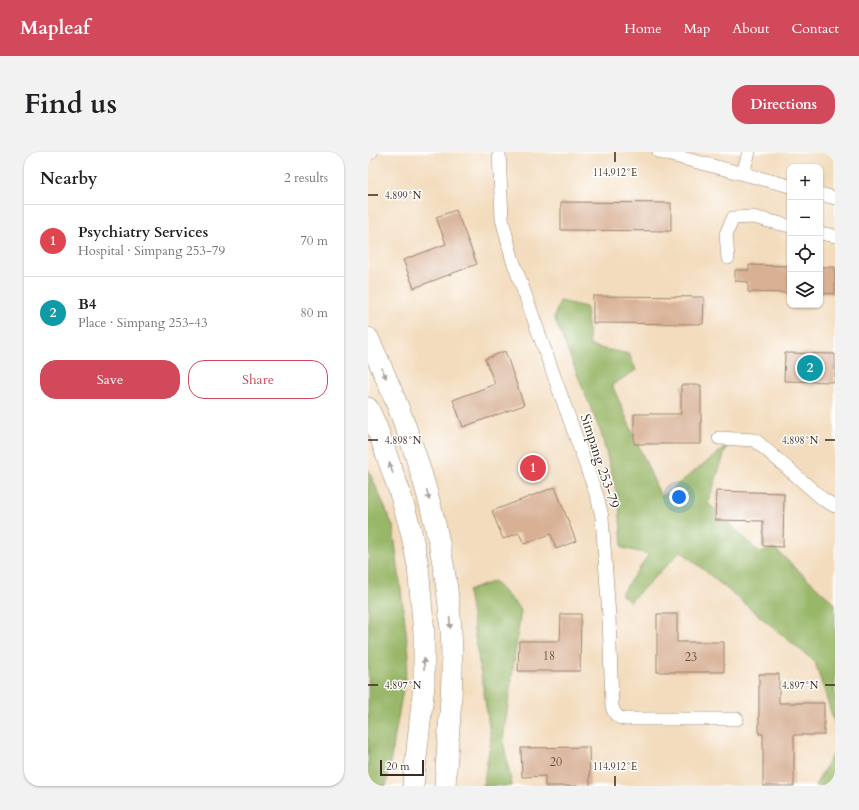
<!DOCTYPE html>
<html lang="en">
<head>
<meta charset="utf-8">
<style>
  :root { --surface:#fff; --page:#f2f2f2; --text:#202124; --muted:#757577; --line:#e0e0e0; --accent:#d1495b }
  body { margin:0; font-family:Cardo,serif; background:var(--page); color:var(--text) }
  .controls { position:absolute; right:12px; top:12px; display:grid; overflow:hidden; border-radius:8px; box-shadow:0 1px 3px #0004 }
  .controls button { width:36px; height:36px; display:grid; place-items:center; padding:0; border:0; border-bottom:1px solid var(--line); background:var(--surface); color:var(--text); font:20px sans-serif }
  .scale { position:absolute; left:12px; bottom:10px; width:44px; box-sizing:border-box; padding-left:4px; border:2px solid #3b2a1e; border-top:0; font-size:11px; line-height:14px; white-space:nowrap; color:#3b2a1e; -webkit-text-stroke:3px #fff; paint-order:stroke }
  .you { position:absolute; left:311px; top:345px; width:14px; height:14px; margin:-10px; border:3px solid #fff; border-radius:50%; background:#1a73e8; box-shadow:0 0 0 6px #1a73e833 }
  .badge { display:grid; place-items:center; width:26px; height:26px; border-radius:50%; background:var(--accent); color:#fff; font-size:13px; font-weight:700 }
  .pin { position:absolute; translate:-50% -50%; border:2px solid #fff; box-shadow:0 1px 4px #0006 }
  .list { margin:0; padding:0; list-style:none }
  h2 { display:flex; justify-content:space-between; align-items:center; height:52px; margin:0; padding:0 16px; font-size:17px }
  h2 small { font-size:13px; font-weight:400; color:var(--muted) }
  .list li { display:grid; grid-template-columns:26px 1fr auto; gap:12px; align-items:center; box-sizing:border-box; height:72px; padding:0 16px; border-top:1px solid var(--line) }
  .list b { display:block; font-size:15px; white-space:nowrap }
  .list p { margin:0; font-size:13px; white-space:nowrap; color:var(--muted) }
  .list em { font-size:13px; font-style:normal; color:var(--muted) }
  .actions { display:flex; gap:8px; padding:12px 16px }
  .actions a { flex:1; padding:9px 0; border:1px solid var(--accent); border-radius:16px; text-align:center; font-size:14px; color:var(--accent) }
  .actions .main { background:var(--accent); color:#fff }
  .icon { flex:none; width:22px; height:22px; fill:none; stroke:currentColor; stroke-width:2; stroke-linecap:round; stroke-linejoin:round }
  .map { position:relative; flex:none; width:467px; height:634px; overflow:hidden; border-radius:16px }
  header { display:flex; align-items:center; gap:24px; box-sizing:border-box; height:56px; padding:0 20px; background:var(--accent); color:#fff }
  header strong { font-size:19px }
  nav { display:flex; gap:22px; margin-inline-start:auto; font-size:14px }
  .intro { display:flex; align-items:center; justify-content:space-between; box-sizing:border-box; height:96px; padding:0 24px }
  h1 { margin:0; font-size:28px }
  .button { padding:10px 18px; border-radius:16px; background:var(--accent); color:#fff; font-size:14px; font-weight:700 }
  main { display:flex; gap:24px; padding:0 24px }
  aside { flex:1; background:var(--surface); border-radius:16px; box-shadow:0 1px 3px #0004 }
  .map>svg:first-child { display:block }
  .forest { fill:#99b769; stroke:#6a7044 }
  .building { fill:#d8b094 }
  .lines { fill:none; stroke-linecap:round; stroke-linejoin:round }
  .minor-casing { stroke:#97836e; stroke-width:14 }
  .primary-casing { stroke:#97836e; stroke-width:22 }
  .minor { stroke:#fff; stroke-width:13 }
  .primary { stroke:#fff; stroke-width:21 }
  .oneway { fill:#a79f9a }
  .ticks { fill:none; stroke:#3b2a1e; stroke-width:1.5 }
  .labels { text-anchor:middle; dominant-baseline:central; stroke-width:3; stroke-linejoin:round; paint-order:stroke }
  .number-label { font-size:12px; fill:#624c3c }
  .street-label { font-size:14px; fill:#3b2a1e; stroke:#fff }
  .ticks-label { font-size:10px; text-anchor:middle; fill:#3b2a1e; stroke:#fff; stroke-width:3; stroke-linejoin:round; paint-order:stroke }
</style>
</head>
<body>
<header>
<strong>Mapleaf</strong>
<nav><a>Home</a><a>Map</a><a>About</a><a>Contact</a></nav>
</header>
<div class="intro"><h1>Find us</h1><a class="button">Directions</a></div>
<main>
<aside>
<h2>Nearby<small>2 results</small></h2>
<ul class="list">
<li><span class="badge" style="background:#e0444e">1</span><div><b>Psychiatry Services</b><p>Hospital · Simpang 253-79</p></div><em>70 m</em></li>
<li><span class="badge" style="background:#0f9aa8">2</span><div><b>B4</b><p>Place · Simpang 253-43</p></div><em>80 m</em></li>
</ul>
<div class="actions"><a class="main">Save</a><a>Share</a></div>
</aside>
<div class="map">
<svg width="467" height="634" viewBox="0 0 467 634">
  <rect width="100%" height="100%" fill="#fff"/>
  <filter id="ink" filterUnits="userSpaceOnUse"><feTurbulence type="fractalNoise" baseFrequency=".025" numOctaves="2"/><feDisplacementMap in="SourceGraphic" scale="8" xChannelSelector="R" yChannelSelector="G"/><feConvolveMatrix kernelMatrix="1 2 1 2 8 2 1 2 1" color-interpolation-filters="sRGB"/></filter>
  <filter id="wash" filterUnits="userSpaceOnUse"><feTurbulence type="fractalNoise" baseFrequency=".012" numOctaves="4" result="noise"/><feDisplacementMap in="SourceGraphic" scale="16" xChannelSelector="R" yChannelSelector="G"/><feGaussianBlur stdDeviation="0.9" result="paint"/><feColorMatrix in="noise" values="0 0 0 0 0 0 0 0 0 0 0 0 0 0 0 0 0 1.4 0 .05"/><feComposite in="paint" operator="in"/></filter>
  <g filter="url(#wash)">
    <rect width="100%" height="100%" fill="#f3dcbd"/>
    <path class="forest" d="M192,149L218,155L222,194L261,202L268,218L244,233L293,345L359,294L340,351L392,401L406,396L467,452V573L447,510L313,399L262,450L253,442L281,402L254,396L251,350L233,281L186,165Z
      M0,317L25,374L41,503L18,634H0Z
      M126,429L153,458L135,589L144,634H115L123,587L100,439Z
      M467,598V634H447Z"/>
    <g id="blocks">
      <path class="building" d="M193,50L303,51V79L193,78Z
        M88,58L109,112L46,136L35,108L78,92L68,65Z
        M381,113L422,114V141L380,140V130L367,129V118H381Z
        M452,115H467V142L452,141Z
        M225,144L336,145L335,172L225,171Z
        M137,199L156,253L95,275L85,248L127,232L117,207Z
        M417,201L467,202V230L416,229Z
        M313,233H333V292H266V262H313Z
        M187,335L208,389L188,397L183,382L156,392L151,381L135,387L124,359Z
        M348,339L416,341L415,395L395,394V369L347,368Z
        M193,462H213L212,519H150L151,489H192Z
        M289,462H309V490H356V520H289Z
        M391,522H411V551H456V583H426V634H395V582H391Z
        M221,595L222,634H177V624L154,625L153,596Z"/>
    </g>
  </g>
  <g filter="url(#ink)">
    <use href="#blocks" fill-opacity="0" stroke="#97836e" stroke-width="1"/>
    <g class="lines">
      <defs>
        <path id="minor" d="M131,0L134,67L144,106L230,347L234,365L241,464L244,554C246,563 250,566 258,567H369
          M291,0L422,34
          M0,2L3,0
          M375,21L381,0
          M452,42L467,46
          M452,81L467,84
          M360,106L358,82L365,66L385,65L422,74
          M351,286L387,288L456,348L467,354"/>
        <path id="primary" d="M0,186C50,291 86,405 84,522C83,560 79,597 77,634
          M0,256L9,276L32,341L43,379L50,414L56,481V533L45,634"/>
      </defs>
      <use href="#minor" class="minor-casing"/>
      <use href="#primary" class="primary-casing"/>
      <use href="#minor" class="minor"/>
      <use href="#primary" class="primary"/>
    </g>
    <defs><path id="oneway-solid" d="M-6-.8H1V-3.2L6.5 0L1 3.2V.8H-6Z"/></defs>
    <g class="oneway">
      <use href="#oneway-solid" transform="translate(16 221) rotate(67)"/>
      <use href="#oneway-solid" transform="translate(23 316) rotate(-109)"/>
      <use href="#oneway-solid" transform="translate(60 343) rotate(76)"/>
      <use href="#oneway-solid" transform="translate(82 471) rotate(86)"/>
      <use href="#oneway-solid" transform="translate(56 512) rotate(-91)"/>
    </g>
  </g>
  <path class="ticks" d="M247,0V10M0,43H10M0,288H10M457,288H467M0,533H10M457,533H467M247,624V634"/>
  <g class="labels">
    <g class="number-label">
      <text x="181" y="504">18</text>
      <text x="323" y="505">23</text>
      <text x="188" y="610">20</text>
    </g>
    <g class="street-label">
      <text transform="translate(232 309) rotate(72)">Simpang 253-79</text>
    </g>
  </g>
  <g class="ticks-label">
    <text x="247" y="24">114.912°E</text>
    <text x="35" y="47">4.899°N</text>
    <text x="35" y="292">4.898°N</text>
    <text x="432" y="292">4.898°N</text>
    <text x="35" y="537">4.897°N</text>
    <text x="432" y="537">4.897°N</text>
    <text x="247" y="618">114.912°E</text>
  </g>
</svg>
<div class="controls">
<button>+</button>
<button>−</button>
<button><svg class="icon" aria-label="locate" viewBox="0 0 24 24"><circle cx="12" cy="12" r="6"/><path d="M12 2v4M12 18v4M2 12h4M18 12h4"/></svg></button>
<button><svg class="icon" aria-label="layers" viewBox="0 0 24 24"><path d="M12 4l9 5-9 5-9-5zM3 14l9 5 9-5"/></svg></button>
</div>
<div class="scale">20 m</div>
<div class="you"></div>
<div class="pin badge" style="left:165px;top:316px;background:#e0444e">1</div>
<div class="pin badge" style="left:442px;top:216px;background:#0f9aa8">2</div>
</div>
</main>
</body>
</html>
